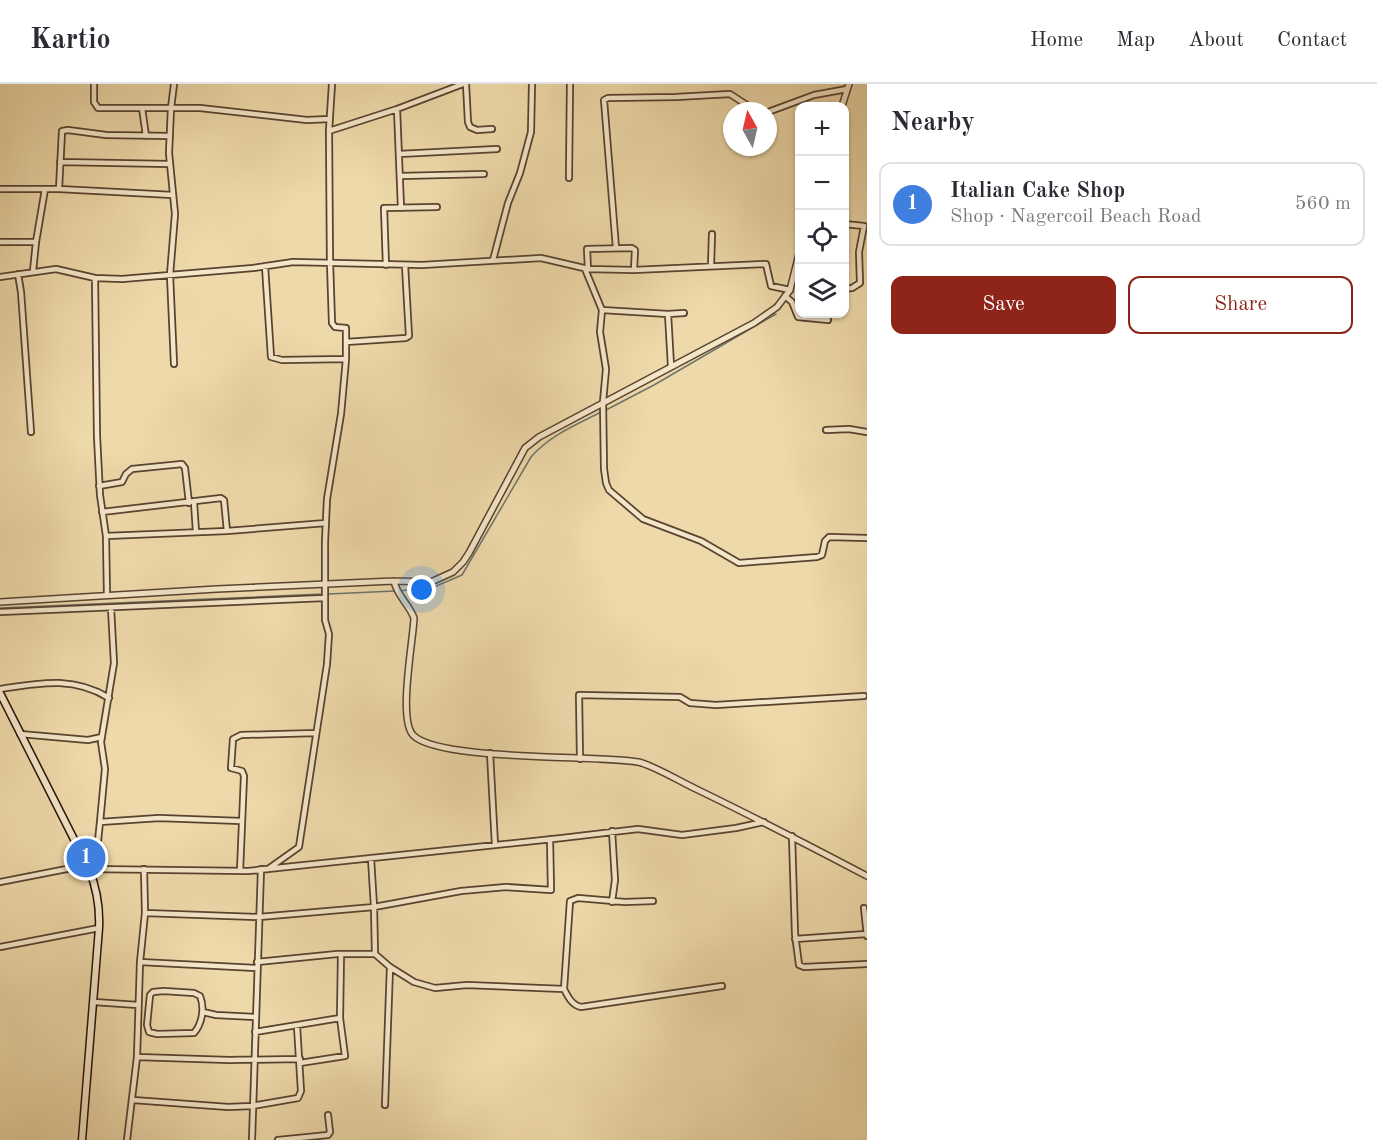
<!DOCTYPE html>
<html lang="en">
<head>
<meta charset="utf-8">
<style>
  :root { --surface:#fff; --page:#f2f2f3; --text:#2b2b33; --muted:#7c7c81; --line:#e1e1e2; --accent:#8f2418 }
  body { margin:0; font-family:"Old Standard TT",serif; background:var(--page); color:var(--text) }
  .controls { position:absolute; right:18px; top:18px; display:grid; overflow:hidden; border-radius:12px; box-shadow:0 2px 4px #0004 }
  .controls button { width:54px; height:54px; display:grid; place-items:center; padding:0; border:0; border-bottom:2px solid var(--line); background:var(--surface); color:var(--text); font:30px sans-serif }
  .compass { position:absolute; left:723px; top:18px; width:54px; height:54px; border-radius:50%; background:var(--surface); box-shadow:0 2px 4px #0004; rotate:352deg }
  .you { position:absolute; left:422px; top:506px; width:21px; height:21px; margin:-15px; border:4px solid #fff; border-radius:50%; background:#1a73e8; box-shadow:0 0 0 9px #1a73e833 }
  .badge { display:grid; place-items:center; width:39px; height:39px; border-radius:50%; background:var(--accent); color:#fff; font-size:20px; font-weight:700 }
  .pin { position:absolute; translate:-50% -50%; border:3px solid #fff; box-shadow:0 2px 6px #0006 }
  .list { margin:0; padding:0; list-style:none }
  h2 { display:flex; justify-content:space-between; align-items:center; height:78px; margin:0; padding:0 24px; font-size:26px }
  h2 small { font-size:20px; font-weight:400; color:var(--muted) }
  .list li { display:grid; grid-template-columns:39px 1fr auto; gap:18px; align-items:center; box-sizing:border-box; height:84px; margin:0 12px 12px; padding:0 12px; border:2px solid var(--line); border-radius:12px }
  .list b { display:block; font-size:22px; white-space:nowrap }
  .list p { margin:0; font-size:20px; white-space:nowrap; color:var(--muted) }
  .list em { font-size:20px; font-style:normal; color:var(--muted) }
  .actions { display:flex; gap:12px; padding:18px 24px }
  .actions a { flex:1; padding:14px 0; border:2px solid var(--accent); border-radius:12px; text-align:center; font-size:21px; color:var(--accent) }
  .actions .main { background:var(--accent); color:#fff }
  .icon { flex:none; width:33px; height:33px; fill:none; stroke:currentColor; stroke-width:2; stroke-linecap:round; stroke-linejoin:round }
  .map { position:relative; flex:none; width:867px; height:1056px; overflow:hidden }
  header { display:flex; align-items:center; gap:36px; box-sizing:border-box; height:84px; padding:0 30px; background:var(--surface); border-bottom:2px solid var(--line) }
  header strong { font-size:28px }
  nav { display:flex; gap:33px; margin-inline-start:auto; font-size:21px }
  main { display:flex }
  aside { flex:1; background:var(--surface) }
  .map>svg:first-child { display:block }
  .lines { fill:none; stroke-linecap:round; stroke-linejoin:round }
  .stream { stroke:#6d756e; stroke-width:1.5 }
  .minor-casing { stroke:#594330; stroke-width:8 }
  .tertiary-casing { stroke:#594330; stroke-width:8 }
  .secondary-casing { stroke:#271107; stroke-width:9 }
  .minor { stroke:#f4e6c8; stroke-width:4.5 }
  .tertiary { stroke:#f4e6c8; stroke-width:5 }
  .secondary { stroke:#f4e6c8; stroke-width:6 }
</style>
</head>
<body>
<header>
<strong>Kartio</strong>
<nav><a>Home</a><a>Map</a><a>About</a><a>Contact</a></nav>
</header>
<main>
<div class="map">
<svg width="867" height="1056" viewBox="0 0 867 1056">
  <rect width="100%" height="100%" fill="#eed9aa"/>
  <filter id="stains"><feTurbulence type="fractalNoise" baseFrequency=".00333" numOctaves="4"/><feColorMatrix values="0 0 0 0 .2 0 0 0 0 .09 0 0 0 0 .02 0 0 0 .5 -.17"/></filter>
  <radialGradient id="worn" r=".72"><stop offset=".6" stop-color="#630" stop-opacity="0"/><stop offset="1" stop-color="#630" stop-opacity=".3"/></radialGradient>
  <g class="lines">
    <path class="stream" d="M606,326L654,301L776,230
      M399,507L434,503L462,491L531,373C550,351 576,341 601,328
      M328,510L395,507
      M0,524L323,510"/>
    <defs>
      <path id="minor" d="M94,0V18L98,24H142L146,52
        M174,0L171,24L169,69L175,130L170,191L174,280
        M466,0L468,38L470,43L477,46L492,45
        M142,24H200L307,36L330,35
        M397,25L401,124
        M768,28L814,11L847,5
        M329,47L397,25L463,0
        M399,70L497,65
        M60,78L169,80
        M400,92L484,90
        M569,94L570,0
        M0,105H59L173,111
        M59,105L62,47L68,46L106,51L170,52
        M844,140L864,142
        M0,158H36L33,187
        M36,158L45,105
        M616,164L604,16L608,14L676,13L730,10L756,27
        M493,176L508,119L520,89L531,48L532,0
        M386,181L384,124L437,123
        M265,182L271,273L282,276L346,275
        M711,182L712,150
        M585,185L602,226L600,248L606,285L603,318L604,385L606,399L609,406L643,435L701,457L739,479L817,473L822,471L825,457L829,453L867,454
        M588,185L587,165L632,164L635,166L634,186
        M18,190L21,208L31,348
        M0,193L56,185L95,194L122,195L253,184L293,178L422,181L541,174L588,185L634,186L766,180L771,202L790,206
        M95,194L97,352L100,411L106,452L107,511
        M844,205L852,204L860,199L859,168L864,142
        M785,212L792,218L798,233L828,236
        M602,226L668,230L684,229
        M668,230L671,282
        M346,258L406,254L409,252L405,181
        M826,346L849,345L867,348
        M99,402L122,398L126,390L132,385L182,380L185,384L189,419
        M194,418L196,448
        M102,428L221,414L224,416L227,447
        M106,452L227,447L326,439
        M0,528L324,514
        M0,605C40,599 73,592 109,614
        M20,650L88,656L102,653
        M490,669L495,761
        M580,675L579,611L680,613L690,619L716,621L864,612
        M100,738L105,685L101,658L114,579L111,524
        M612,747L615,796L612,818
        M792,752L795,850L799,881L804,883L867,880
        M89,785L248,787L562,754L638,745L682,751L736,744L764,738
        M95,785L100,738L159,734L241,737
        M144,785L145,829
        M268,785L299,763L327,580L329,550L325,536V458L327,415L341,330L346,275V244L335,243L332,239L330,178L329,47L332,0
        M240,787L244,692L242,687L231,684L233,655L241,651L316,649
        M0,798L87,781
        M864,824L867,852
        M795,855L866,850
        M0,863L99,844
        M375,870L390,883L414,898L435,904L467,901L564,905L570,817L578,814L625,818L653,817
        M257,878L337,870H375L374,823L371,774
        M257,884L140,878L145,829L259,833L374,823L461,807L506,803L551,806L550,755
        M564,905C568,913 572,921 581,923L722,902
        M164,907L194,909L200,912C205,924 202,940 194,949L157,950L149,948L147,941L150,911L153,908Z
        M94,918L138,921
        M203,928L216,931L255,933
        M255,948L340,934
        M137,973L140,878
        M300,979L345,972L340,934L341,870
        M133,1016L228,1023L252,1022L298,1014L301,1007L297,942
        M385,1021L390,883
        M127,1056L137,973L229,976L300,975
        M252,1056L261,785
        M278,1056L328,1051L330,1048L328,1031"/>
      <path id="tertiary" d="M842,22L849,0
        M394,497C397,512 409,520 414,534C413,558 398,635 413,651C437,677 596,671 638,678C653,681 681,698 696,705C754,733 810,762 867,792
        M0,518L217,505L394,497L431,498L453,488L463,478L469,469L525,364L539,353L754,239L777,223L790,206L800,166"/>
      <path id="secondary" d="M0,609L89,785C97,805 100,823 99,844L82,1056"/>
    </defs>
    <use href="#minor" class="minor-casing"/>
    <use href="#tertiary" class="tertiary-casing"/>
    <use href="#secondary" class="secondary-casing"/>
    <use href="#minor" class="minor"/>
    <use href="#tertiary" class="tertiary"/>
    <use href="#secondary" class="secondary"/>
  </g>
  <rect width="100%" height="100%" filter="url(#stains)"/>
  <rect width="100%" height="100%" fill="url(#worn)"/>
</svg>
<div class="controls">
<button>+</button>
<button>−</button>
<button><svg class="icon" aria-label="locate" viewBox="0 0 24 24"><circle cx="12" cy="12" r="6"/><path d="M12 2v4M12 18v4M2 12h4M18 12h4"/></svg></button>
<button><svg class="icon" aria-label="layers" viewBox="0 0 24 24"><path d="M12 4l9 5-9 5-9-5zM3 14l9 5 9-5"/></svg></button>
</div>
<svg class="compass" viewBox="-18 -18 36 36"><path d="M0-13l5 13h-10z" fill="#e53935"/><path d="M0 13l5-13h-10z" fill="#7c7c81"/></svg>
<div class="you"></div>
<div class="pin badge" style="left:86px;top:774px;background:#3f7fe0">1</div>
</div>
<aside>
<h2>Nearby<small></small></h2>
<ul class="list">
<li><span class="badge" style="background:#3f7fe0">1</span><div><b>Italian Cake Shop</b><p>Shop · Nagercoil Beach Road</p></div><em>560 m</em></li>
</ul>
<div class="actions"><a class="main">Save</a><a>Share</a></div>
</aside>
</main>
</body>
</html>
